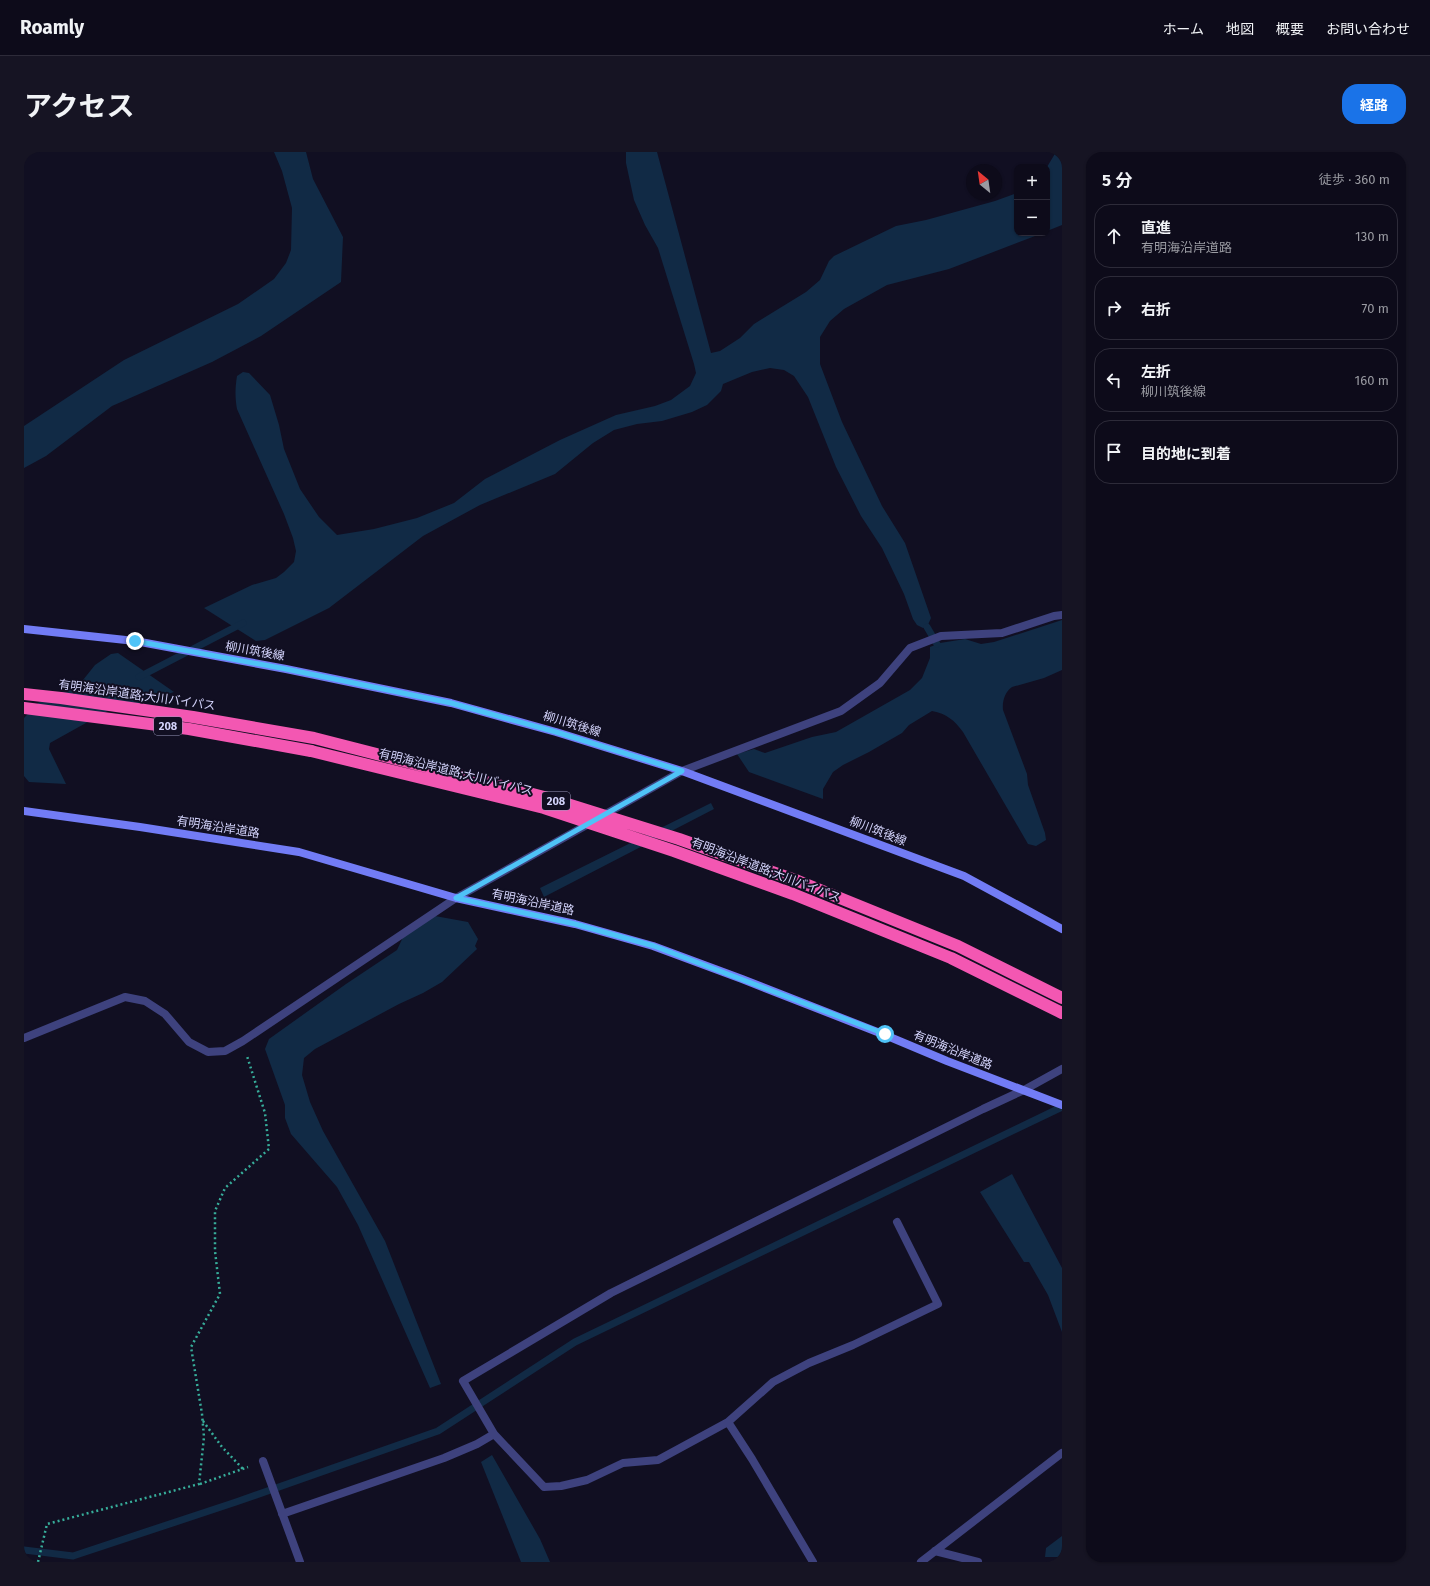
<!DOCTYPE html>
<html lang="ja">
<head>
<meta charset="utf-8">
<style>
  :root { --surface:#0d0b1a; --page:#161423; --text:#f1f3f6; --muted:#9a9ba2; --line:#2d2b39; --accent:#1a73e8 }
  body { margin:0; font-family:"Fira Sans","Noto Sans JP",sans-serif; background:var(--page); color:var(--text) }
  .controls { position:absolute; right:12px; top:12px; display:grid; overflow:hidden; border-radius:8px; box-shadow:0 1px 3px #0004 }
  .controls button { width:36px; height:36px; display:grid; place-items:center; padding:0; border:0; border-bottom:1px solid var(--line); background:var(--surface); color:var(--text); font:20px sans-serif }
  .compass { position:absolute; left:942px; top:12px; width:36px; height:36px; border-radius:50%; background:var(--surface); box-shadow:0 1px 3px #0004; rotate:331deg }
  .stop { position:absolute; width:12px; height:12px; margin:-9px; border:3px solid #4fc3f7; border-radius:50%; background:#fff }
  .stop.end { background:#4fc3f7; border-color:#fff; box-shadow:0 1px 4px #0008 }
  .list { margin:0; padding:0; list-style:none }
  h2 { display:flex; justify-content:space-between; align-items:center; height:52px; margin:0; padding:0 16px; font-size:17px }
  h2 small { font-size:13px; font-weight:400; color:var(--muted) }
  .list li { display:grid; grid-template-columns:26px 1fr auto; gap:12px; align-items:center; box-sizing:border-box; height:64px; margin:0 8px 8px; padding:0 8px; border:1px solid var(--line); border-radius:16px }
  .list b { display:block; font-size:15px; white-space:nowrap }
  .list p { margin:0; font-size:13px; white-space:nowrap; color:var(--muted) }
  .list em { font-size:13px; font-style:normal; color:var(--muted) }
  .icon { flex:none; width:22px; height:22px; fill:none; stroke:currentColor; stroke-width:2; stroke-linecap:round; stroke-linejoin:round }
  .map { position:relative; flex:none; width:1038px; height:1410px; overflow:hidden; border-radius:16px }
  header { display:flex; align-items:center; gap:24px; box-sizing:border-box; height:56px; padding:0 20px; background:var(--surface); border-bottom:1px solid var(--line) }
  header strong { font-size:19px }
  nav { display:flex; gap:22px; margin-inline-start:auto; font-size:14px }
  .intro { display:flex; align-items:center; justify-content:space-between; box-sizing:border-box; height:96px; padding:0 24px }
  h1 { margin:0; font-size:28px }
  .button { padding:10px 18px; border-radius:16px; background:var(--accent); color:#fff; font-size:14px; font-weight:700 }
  main { display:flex; gap:24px; padding:0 24px }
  aside { flex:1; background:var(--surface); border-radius:16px; box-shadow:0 1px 3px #0004 }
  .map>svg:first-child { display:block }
  .water { fill:#112a45 }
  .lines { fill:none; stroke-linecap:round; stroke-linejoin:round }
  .stream { stroke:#112a45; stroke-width:7 }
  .path { stroke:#37ad9a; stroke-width:2.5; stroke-dasharray:2 3; stroke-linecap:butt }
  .minor { stroke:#3e427e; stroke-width:8 }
  .tertiary { stroke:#3e427e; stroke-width:8 }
  .secondary { stroke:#727cf5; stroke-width:8 }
  .motorway { stroke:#f357b2; stroke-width:12 }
  .motorway-bridge { stroke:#f357b2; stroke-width:12 }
  .route { stroke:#4fc3f7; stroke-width:5 }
  .labels { text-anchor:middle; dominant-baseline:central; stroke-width:4; stroke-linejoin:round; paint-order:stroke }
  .shield { fill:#110f22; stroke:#9a99bb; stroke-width:1 }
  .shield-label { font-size:11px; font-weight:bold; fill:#d4d4fc }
  .street-label { font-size:12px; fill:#d4d4fc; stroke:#110f22 }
</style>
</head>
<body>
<header>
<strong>Roamly</strong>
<nav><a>ホーム</a><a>地図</a><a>概要</a><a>お問い合わせ</a></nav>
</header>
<div class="intro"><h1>アクセス</h1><a class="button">経路</a></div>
<main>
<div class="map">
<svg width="1038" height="1410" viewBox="0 0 1038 1410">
  <rect width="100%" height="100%" fill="#110f22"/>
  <path class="water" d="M250,0H282L289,27L319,85L317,130L237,184L188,210L88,254L22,304L0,316V274L100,208L214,152L250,127L262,111L267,98L268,56L258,19Z
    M602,0H633L687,201L696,199L716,186L730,172L782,140L796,128L805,109L810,104L872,74L902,68L971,49L993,41V81H1019L925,117L863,133L820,157L806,169L796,185V212L818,270L858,354L881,391L907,466L903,475L899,476L893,473L889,467L880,442L858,396L837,364L812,315L784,245L770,224L760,218L746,216L728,220L699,232L697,239L683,253L668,260L638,269L613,272L590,278L569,291L531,322L456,353L399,384L305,456L241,488L232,489L180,456L228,433L252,426L260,420L270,410L272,399L269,386L260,362L213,257C211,246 211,236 213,224L219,220L225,221L246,243L255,273L260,297L276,337L295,365L313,383L350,377L393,366L430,351L461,327L536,288L592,263L631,254L647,248L666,234L672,221L670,212L634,96L621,73L610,48L602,11Z
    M1032,0H1038V73L1023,79V15Z
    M1038,468V518L1020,526L988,535C981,540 978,549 979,558L1003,622L1004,633L1021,681L1022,688L1012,694L1004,692L939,580C930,568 923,562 908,559L885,573L878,581L845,600L819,613L809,620L799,637V647L725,620L713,602L730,597L741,601L788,585L812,580L886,538L898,526L906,506V495L916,491L941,487L957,492L970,490Z
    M94,501L150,540L109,553L96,552L26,591L25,597L42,632L5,630L0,624V566L14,551L55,533L71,513L87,502Z
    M687,651L690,657L520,745L516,736Z
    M411,764L444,770L454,787L451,794L453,797L418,830L399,841L375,852L291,897L280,906L278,923L286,950L299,979L361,1089L417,1232L406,1236L334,1073L313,1035L267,982L261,966V953L241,897L245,887L322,832L373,798L380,783Z
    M988,1022L1038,1116V1180L1024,1143L1005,1110H1000L956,1040Z
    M468,1303L516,1387L526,1410H497L457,1310Z
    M1038,1384V1405H1021L1022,1396Z"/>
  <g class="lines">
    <path class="stream" d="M903,475L913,492
      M115,525L219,471
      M0,1398L49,1404L212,1350L414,1279L551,1190L1038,955"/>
    <path class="path" d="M179,1269L198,1295L219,1317
      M176,1332L224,1315
      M14,1410L23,1372L175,1332L180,1285L178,1262L167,1195L196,1142L191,1099V1059L201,1036L245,997L241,961L223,904"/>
    <path class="minor" d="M578,664L658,619L817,559L856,531L886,496L917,484L978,481L1030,464L1038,463
      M0,886L101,845L121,849L141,862L165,890L184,900L201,899L219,889L432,746L568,670
      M704,1270L749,1230L785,1211L829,1193L914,1152L873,1070
      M239,1309L276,1410
      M258,1362L420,1306L453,1292L470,1282
      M911,1399L954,1410
      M789,1410L728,1307L704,1270L634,1308L599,1311L563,1328L537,1334L520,1335L470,1282L439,1229L587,1141L959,957L1000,938L1038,917"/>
    <path class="tertiary" d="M897,1410L1038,1301"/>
    <path class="secondary" d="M0,477L111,489L262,517L427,551L532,580L658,619L940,724L1038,777
      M0,659L116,675L275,700L432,746L551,772L629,794L718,827L861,883L923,909L1038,953"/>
    <path class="motorway" d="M0,556L165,577L287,599"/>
    <path class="motorway-bridge" d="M0,542L37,546L169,565L290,586L524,646L655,687L774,729L934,794L1038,846
      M287,599L520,656L650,699L769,742L927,806L1038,861"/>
  </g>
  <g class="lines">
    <path class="route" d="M111,489L262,517L427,551L532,580L658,619L432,746L551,772L630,794L861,882"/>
  </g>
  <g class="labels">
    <g class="shield">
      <rect x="130" y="565" width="28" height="18" rx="3"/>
      <rect x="518" y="640" width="28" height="18" rx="3"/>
    </g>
    <g class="shield-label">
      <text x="144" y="574">208</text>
      <text x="532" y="649">208</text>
    </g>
    <g class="street-label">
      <text transform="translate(231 499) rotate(10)">柳川筑後線</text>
      <text transform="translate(113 543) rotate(8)">有明海沿岸道路;大川バイパス</text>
      <text transform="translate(548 572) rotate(17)">柳川筑後線</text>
      <text transform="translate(432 620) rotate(14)">有明海沿岸道路;大川バイパス</text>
      <text transform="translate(194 675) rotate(9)">有明海沿岸道路</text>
      <text transform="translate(854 679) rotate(21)">柳川筑後線</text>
      <text transform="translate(742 718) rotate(21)">有明海沿岸道路;大川バイパス</text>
      <text transform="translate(509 750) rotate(12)">有明海沿岸道路</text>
      <text transform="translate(929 898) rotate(22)">有明海沿岸道路</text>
    </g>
  </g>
</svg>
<div class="controls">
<button>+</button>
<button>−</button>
</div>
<svg class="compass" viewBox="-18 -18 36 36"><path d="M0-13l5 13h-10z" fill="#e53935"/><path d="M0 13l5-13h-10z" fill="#9a9ba2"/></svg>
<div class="stop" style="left:861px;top:882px"></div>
<div class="stop end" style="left:111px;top:489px"></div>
</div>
<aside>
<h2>5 分<small>徒歩 · 360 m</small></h2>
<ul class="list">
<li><svg class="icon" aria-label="ahead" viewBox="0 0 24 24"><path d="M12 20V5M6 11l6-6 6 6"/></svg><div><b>直進</b><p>有明海沿岸道路</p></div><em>130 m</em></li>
<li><svg class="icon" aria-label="right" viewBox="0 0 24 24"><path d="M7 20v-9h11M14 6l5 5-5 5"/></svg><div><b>右折</b></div><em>70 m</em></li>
<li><svg class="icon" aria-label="left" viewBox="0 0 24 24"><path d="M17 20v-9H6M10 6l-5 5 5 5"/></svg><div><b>左折</b><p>柳川筑後線</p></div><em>160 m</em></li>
<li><svg class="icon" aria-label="arrive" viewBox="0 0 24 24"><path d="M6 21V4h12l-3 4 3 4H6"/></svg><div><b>目的地に到着</b></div></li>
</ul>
</aside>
</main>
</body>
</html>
